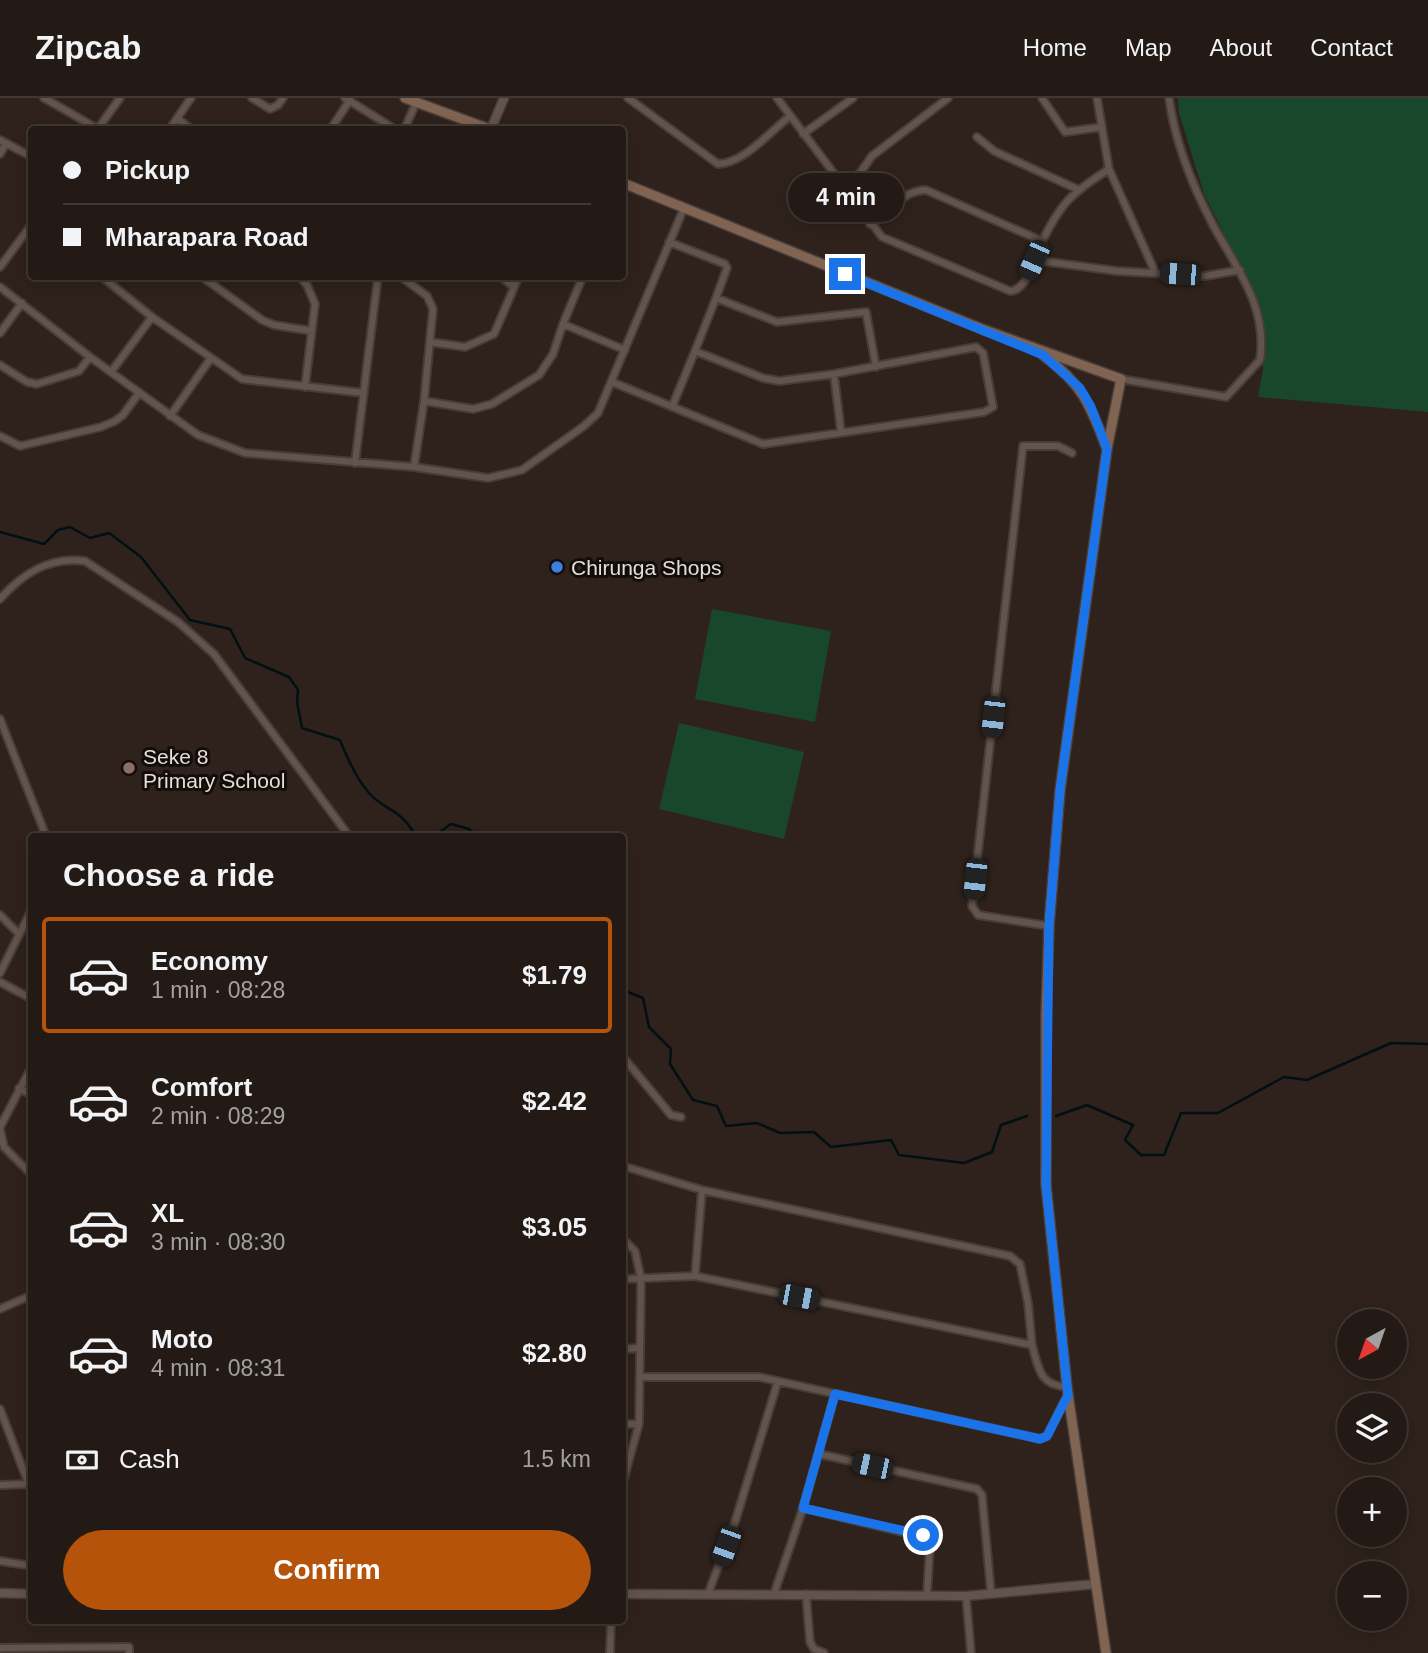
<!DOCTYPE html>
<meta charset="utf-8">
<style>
:root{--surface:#231a15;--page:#2f2722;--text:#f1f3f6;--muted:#a3a1a0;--line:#403834;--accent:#b45309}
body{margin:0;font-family:Helvetica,sans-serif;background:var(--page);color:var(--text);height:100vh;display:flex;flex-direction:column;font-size:26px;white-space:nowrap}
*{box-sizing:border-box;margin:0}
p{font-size:23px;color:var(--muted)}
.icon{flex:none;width:38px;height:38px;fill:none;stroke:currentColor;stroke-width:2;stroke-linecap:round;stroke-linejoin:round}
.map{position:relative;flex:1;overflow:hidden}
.details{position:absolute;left:28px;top:735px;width:598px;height:791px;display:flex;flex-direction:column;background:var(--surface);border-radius:7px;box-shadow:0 4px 18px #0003,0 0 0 2px var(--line)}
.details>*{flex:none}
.banner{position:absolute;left:28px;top:28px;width:598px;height:154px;border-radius:7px;box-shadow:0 4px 18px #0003,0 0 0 2px var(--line);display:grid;align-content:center;height:154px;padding:0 35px;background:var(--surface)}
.needle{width:46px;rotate:220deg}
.fabs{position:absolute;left:1337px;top:1211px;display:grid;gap:14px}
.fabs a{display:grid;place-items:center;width:70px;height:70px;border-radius:50%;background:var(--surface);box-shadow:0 4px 18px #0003,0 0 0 2px var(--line);font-size:35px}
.end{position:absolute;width:32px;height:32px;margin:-16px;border:9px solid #1a73e8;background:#fff;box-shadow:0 0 0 4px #fff}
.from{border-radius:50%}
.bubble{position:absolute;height:49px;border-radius:24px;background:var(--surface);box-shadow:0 4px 18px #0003,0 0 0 2px var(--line);font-size:23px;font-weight:700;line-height:49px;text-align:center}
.car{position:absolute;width:21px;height:42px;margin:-21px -10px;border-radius:9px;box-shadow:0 0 5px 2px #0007;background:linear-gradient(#222 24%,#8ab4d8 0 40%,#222 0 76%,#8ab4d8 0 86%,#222 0)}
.banner b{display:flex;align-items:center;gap:24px;height:66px;font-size:26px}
.banner b+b{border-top:2px solid var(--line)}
.banner i{width:18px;height:18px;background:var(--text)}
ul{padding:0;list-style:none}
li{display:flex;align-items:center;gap:21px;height:116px;margin:0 14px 10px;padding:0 21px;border:4px solid transparent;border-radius:7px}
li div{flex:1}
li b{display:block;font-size:26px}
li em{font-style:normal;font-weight:700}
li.on{border-color:var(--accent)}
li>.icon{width:63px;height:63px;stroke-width:1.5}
h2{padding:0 35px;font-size:32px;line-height:84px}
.pay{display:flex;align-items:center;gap:18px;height:77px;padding:0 35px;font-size:26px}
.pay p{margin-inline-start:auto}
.action{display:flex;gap:14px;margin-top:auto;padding:14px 35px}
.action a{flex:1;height:80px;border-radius:42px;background:var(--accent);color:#fff;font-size:28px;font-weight:700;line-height:80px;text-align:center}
header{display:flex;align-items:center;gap:42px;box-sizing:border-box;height:98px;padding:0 35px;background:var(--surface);border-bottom:2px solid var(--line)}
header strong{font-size:33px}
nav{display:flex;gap:38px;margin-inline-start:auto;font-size:24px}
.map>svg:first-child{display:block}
.green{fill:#18472b}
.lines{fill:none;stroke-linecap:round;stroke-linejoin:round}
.stream{stroke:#011013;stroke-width:2.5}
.minor-casing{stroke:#483d38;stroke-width:10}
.tertiary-casing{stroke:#483d38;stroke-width:11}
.secondary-casing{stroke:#483d38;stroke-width:12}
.minor{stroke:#62544c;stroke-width:6}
.tertiary{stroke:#62544c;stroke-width:8}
.secondary{stroke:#816352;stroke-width:9}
.route{stroke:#1a73e8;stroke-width:9}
.shop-dot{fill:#3f7fe0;stroke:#130d0a;stroke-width:2.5}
.education-dot{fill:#8d6e63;stroke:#130d0a;stroke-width:2.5}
.labels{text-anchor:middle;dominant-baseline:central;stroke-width:6;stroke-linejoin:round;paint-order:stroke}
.poi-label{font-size:21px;fill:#e5ddd8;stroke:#130d0a;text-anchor:start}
</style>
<header>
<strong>Zipcab</strong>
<nav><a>Home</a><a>Map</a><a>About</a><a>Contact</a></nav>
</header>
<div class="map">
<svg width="1428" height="1555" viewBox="0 0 1428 1555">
<rect width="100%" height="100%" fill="#2f221c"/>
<path class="green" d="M1178 0H1428V314L1258 299 1263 271 1258 204 1204 96 1179 15Z
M712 511 831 533 815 624 695 601Z
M679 625 804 654 784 741 659 711Z"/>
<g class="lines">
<path class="stream" d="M0 434 44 446 58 432 70 429 90 440 109 435 141 459 190 522 230 531 245 560 289 579 298 592 297 604 302 630 340 642C347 660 356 680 369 695 385 713 399 710 414 735L434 738 451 726 469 731 477 738
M623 892 643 900 649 929 671 951 670 966 693 1002 717 1008 726 1028 757 1025 780 1035 814 1034 831 1049 891 1042 899 1057 964 1065 992 1054 1001 1027 1027 1018
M1056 1018 1087 1007 1133 1027 1125 1042 1141 1057H1164L1181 1015H1218L1284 979 1307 982 1391 945 1428 946"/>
<g class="minor-casing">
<path id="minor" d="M44 0 98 31
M252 0 270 11 278 7 283 0
M345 0 396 32
M628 0 718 66C744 65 770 34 790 18
M777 0 882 139 1010 193C1027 193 1035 159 1041 146 1060 105 1072 95 1109 71
M1042 0 1065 34 1102 29
M1097 0 1109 71 1155 174
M177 20 192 32
M97 32 120 0
M169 32 191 0
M330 32 350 2
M404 32 416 5
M803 36 853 0
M977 39 994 53 1077 91
M0 42 32 59
M0 56 6 45
M842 88 860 75 872 58 948 0
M870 126C887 113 905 92 926 92L1042 143
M669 144 725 166 727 170 716 200
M1034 162 1117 173 1205 178 1240 172
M0 169 32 126
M101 178 152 219 242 281 364 295
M201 178 262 222 274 227 312 233
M299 178 307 187 315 206 305 289
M400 178 427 198 433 211 424 303
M500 178 514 189
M0 189 90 259 198 337 245 355 414 369 488 380 522 372 584 328 598 315 684 110
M563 226 583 178
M0 235 22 205
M430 244 465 249 494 236 519 178
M695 253 716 200 777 224 866 214 876 269
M0 267 27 284 37 286 79 273 90 259
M111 274 152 219
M834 276 841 334
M1121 281 1226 299 1260 262C1268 209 1237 171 1213 127 1192 87 1175 45 1169 0
M612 284 763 346 984 314 993 309 983 255 976 249 834 276 779 283 763 280 695 253 672 309
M170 318 211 260
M0 338 20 348 101 329 115 323 123 317 139 295
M355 365 378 178
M414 369 424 303 473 311 492 306 539 277 553 256 563 226 625 252
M0 501C23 475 50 458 85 463L178 524 214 556 349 738
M0 621 46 738
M0 817 19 836
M1049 828 978 817 972 808 1023 348H1058L1072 355
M0 875 32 811
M0 884 32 901
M623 959 671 1017 681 1019
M19 990 32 997
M0 1029 32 968
M0 1031 4 1049 32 1077
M623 1068 702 1092 1010 1158 1020 1166 1028 1205 1032 1247
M623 1141 635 1153 641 1181 639 1326 623 1384
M695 1178 702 1092
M623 1181 695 1178 1032 1247C1039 1271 1039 1287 1067 1289
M0 1211 32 1197
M623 1251 639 1250
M640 1279H759L1040 1341 1047 1338 1067 1298
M0 1311 32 1395
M623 1326H639
M819 1356 977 1391 982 1397 991 1495
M0 1387 28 1386
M803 1410 928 1440 930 1445 927 1497
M0 1463 32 1468
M708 1496 735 1424 778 1283
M774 1496 803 1410 835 1296
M806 1496 810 1544 814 1551 824 1555
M966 1498 971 1555
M0 1550 129 1549V1555
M610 1555 611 1522"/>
</g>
<g class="tertiary-casing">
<path id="tertiary" d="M491 31 504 0
M0 1495 32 1496
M623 1496 966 1498 1096 1486"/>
</g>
<g class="secondary-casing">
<path id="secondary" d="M405 0 492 32
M623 85 982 231 1121 281 1107 351 1060 693 1049 828 1046 916V1087L1067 1289 1106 1555
M1044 258C1082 285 1091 309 1107 351"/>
</g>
<use href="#minor" class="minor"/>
<use href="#tertiary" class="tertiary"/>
<use href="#secondary" class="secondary"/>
</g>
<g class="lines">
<path class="route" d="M845 176 1043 257 1080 290 1091 309 1107 351 1060 692 1049 828 1046 1087 1068 1297 1047 1338 1040 1341 835 1296 803 1410 923 1437"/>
</g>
<circle class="shop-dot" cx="557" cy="469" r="7"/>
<circle class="education-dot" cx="129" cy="670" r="7"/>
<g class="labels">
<g class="poi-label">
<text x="571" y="469">Chirunga Shops</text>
<text x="143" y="658">Seke 8<tspan x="143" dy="24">Primary School</tspan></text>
</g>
</g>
</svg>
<div class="fabs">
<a><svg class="needle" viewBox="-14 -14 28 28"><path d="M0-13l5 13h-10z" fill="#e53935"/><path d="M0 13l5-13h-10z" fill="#a3a1a0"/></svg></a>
<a><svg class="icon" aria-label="layers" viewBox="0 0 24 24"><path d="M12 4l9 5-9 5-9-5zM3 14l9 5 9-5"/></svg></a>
<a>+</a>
<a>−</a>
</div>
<i class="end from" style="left:923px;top:1437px"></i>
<i class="end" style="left:845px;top:176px"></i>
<div class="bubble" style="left:788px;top:75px;width:116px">4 min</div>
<i class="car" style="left:1034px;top:162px;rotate:204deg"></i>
<i class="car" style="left:1180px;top:176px;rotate:274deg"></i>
<i class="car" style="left:993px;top:619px;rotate:186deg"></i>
<i class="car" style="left:975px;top:781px;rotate:186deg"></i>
<i class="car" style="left:799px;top:1199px;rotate:101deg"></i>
<i class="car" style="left:872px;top:1368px;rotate:282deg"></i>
<i class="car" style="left:726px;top:1448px;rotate:200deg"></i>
<div class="banner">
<b><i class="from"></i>Pickup</b>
<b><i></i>Mharapara Road</b>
</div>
<section class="details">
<h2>Choose a ride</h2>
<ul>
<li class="on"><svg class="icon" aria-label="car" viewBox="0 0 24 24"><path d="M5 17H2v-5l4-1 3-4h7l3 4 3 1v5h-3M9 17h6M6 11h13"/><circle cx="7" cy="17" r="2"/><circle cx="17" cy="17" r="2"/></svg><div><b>Economy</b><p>1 min · 08:28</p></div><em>$1.79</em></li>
<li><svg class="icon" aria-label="car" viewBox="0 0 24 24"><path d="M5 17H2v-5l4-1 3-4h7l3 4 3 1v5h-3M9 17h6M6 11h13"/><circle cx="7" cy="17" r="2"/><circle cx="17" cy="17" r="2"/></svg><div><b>Comfort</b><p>2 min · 08:29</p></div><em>$2.42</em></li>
<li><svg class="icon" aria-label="car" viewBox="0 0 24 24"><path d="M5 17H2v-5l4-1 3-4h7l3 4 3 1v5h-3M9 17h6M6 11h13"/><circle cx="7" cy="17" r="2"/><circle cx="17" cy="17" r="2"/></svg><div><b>XL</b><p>3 min · 08:30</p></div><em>$3.05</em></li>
<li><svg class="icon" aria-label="car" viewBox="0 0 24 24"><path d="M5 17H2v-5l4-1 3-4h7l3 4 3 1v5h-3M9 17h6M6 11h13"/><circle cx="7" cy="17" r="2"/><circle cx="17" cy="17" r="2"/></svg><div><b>Moto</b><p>4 min · 08:31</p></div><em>$2.80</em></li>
</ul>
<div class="pay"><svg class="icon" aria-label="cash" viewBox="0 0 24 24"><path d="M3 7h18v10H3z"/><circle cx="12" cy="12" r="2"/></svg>Cash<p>1.5 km</p></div>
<div class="action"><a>Confirm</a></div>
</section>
</div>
